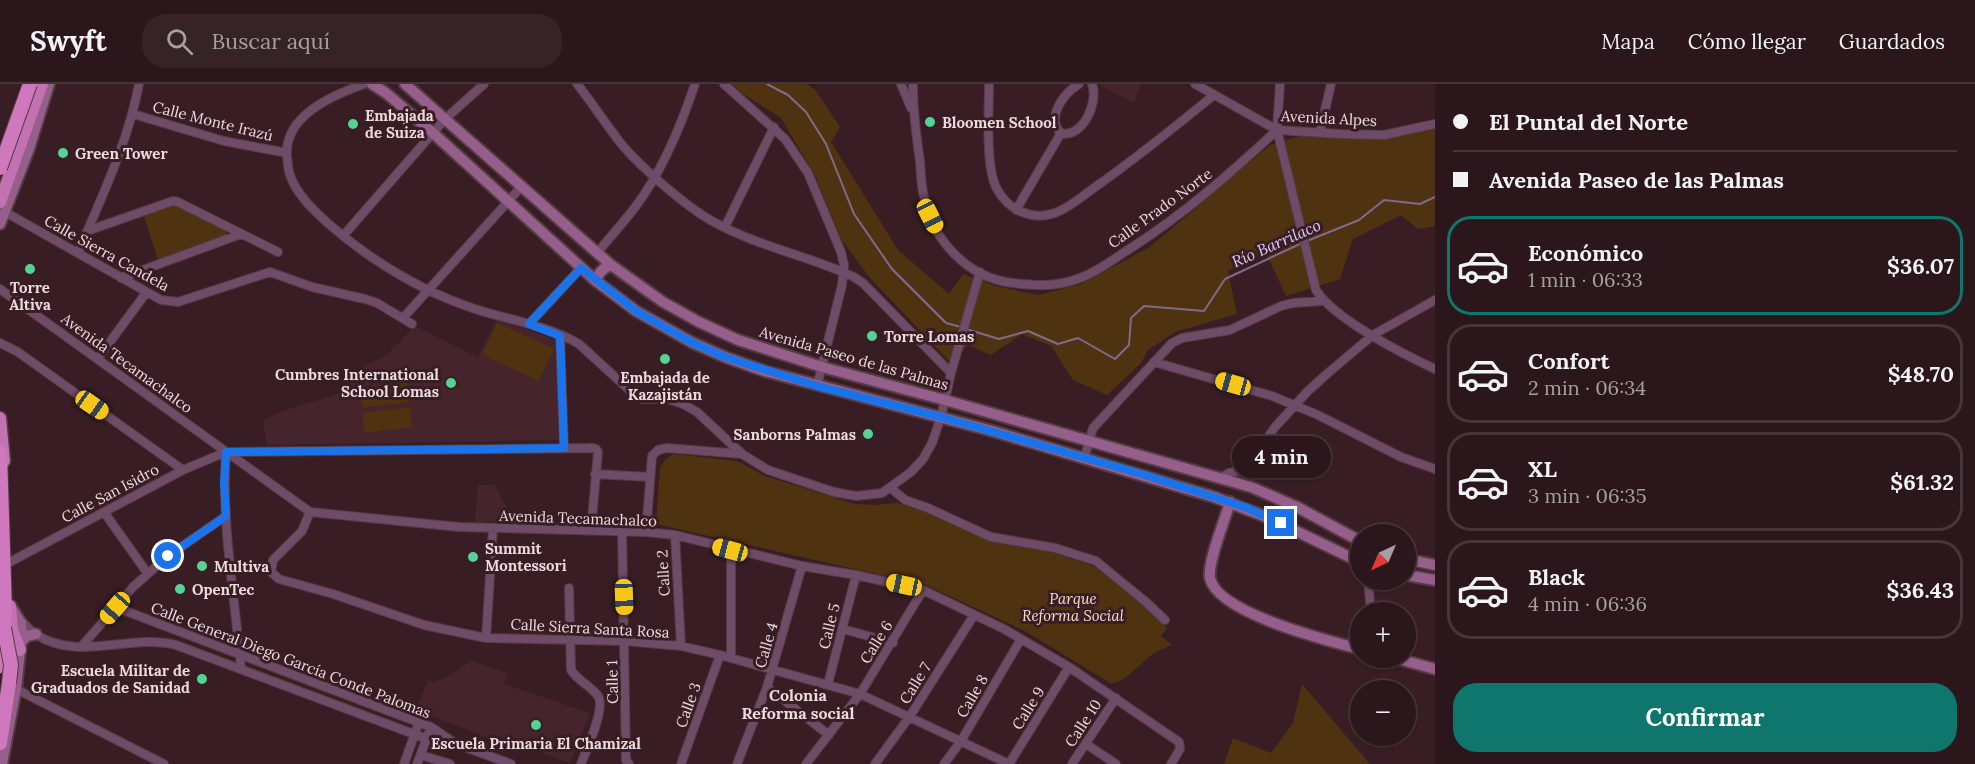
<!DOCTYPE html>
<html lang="es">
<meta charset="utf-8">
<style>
:root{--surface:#2a161b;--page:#362328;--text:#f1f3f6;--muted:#a59fa3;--line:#46353a;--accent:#0f766e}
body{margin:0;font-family:Lora,serif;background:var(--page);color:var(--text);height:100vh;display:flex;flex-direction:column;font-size:22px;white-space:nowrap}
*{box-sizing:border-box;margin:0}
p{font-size:20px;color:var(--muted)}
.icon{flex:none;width:33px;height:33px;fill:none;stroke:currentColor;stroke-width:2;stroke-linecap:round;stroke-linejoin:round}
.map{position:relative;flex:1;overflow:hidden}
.panel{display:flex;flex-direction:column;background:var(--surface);width:540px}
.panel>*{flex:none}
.top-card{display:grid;align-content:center;height:132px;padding:0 18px;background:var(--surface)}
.needle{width:39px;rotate:224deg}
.fabs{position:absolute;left:1350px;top:440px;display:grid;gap:12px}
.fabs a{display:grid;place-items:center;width:66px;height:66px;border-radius:50%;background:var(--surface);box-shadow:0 2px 4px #0004,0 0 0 2px var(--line);font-size:30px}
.end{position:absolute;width:27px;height:27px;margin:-14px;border:8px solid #1a73e8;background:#fff;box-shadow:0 0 0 3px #fff}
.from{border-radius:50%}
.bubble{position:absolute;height:42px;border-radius:21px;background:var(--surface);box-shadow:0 2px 4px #0004,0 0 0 2px var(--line);font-size:20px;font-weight:800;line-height:42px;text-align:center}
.car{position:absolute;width:18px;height:36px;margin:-18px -9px;border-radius:8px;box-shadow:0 0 4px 2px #0007;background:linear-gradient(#f5c518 24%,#345 0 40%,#f5c518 0 76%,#345 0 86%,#f5c518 0)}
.top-card b{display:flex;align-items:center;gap:21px;height:57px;font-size:22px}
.top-card b+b{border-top:2px solid var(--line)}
.top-card i{width:15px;height:15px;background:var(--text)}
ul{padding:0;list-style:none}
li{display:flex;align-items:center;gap:18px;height:99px;margin:0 12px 9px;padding:0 6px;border:3px solid var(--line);border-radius:24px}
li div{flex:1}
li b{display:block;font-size:22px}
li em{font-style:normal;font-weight:800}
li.on{border-color:var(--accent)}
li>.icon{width:54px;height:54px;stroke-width:1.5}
.button{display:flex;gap:12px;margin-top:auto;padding:12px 18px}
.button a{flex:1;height:69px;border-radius:24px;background:var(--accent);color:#fff;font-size:24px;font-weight:800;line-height:69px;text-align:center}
header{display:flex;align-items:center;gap:36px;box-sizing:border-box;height:84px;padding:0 30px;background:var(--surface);border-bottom:2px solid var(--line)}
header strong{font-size:28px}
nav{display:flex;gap:33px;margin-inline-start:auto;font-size:21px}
.search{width:420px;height:54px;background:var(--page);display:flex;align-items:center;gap:15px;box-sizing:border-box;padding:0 21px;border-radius:24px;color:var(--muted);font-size:22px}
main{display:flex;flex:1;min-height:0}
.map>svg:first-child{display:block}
.built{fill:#45242c}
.green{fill:#4f3311}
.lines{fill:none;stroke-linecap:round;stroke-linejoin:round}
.stream{stroke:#806b8c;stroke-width:2}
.minor-casing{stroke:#553c42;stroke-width:10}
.secondary-casing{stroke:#553c42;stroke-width:14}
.trunk-casing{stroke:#553c42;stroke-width:15}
.motorway-casing{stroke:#553c42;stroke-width:16}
.minor{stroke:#6e4b66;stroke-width:8}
.secondary{stroke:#965e8a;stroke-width:10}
.trunk{stroke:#c272b1;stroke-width:12}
.motorway{stroke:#cf78bd;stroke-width:14}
.motorway-bridge-casing{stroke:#553c42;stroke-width:16;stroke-linecap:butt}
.motorway-bridge{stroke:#cf78bd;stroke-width:14}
.route{stroke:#1a73e8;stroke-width:8}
.poi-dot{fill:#54d395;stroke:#381e24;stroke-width:2}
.labels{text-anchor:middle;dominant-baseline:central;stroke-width:6;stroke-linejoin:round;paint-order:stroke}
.poi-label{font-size:15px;font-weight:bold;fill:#ecdadd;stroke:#381e24;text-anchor:start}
.street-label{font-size:15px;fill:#ecdadd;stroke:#381e24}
.park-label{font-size:15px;font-style:italic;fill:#f6ddc4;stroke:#381e24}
.water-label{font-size:16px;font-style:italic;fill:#dfccf9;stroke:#381e24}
.neighbourhood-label{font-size:16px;font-weight:bold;fill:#ecdadd;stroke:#381e24}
</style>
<header>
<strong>Swyft</strong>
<div class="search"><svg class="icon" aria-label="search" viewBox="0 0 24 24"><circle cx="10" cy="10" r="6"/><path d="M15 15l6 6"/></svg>Buscar aquí</div>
<nav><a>Mapa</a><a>Cómo llegar</a><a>Guardados</a></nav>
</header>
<main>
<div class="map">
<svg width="1435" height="680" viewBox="0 0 1435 680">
<rect width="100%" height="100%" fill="#381e24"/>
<path class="built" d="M1098 0H1141L1134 19Z
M496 236 555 255 559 356 267 361 263 337 279 328 347 307 345 293 388 270 415 242 478 273Z
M478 401H495L514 437 475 438Z
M472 576 508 590 504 600 590 629 570 679 500 653 497 657 493 656 416 626 428 597 434 598 449 592Z"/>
<path class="green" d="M732 0H807L816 7 840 43 831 58 898 166 949 210 963 190 995 202 1038 211 1079 201 1150 163 1270 61 1301 52 1385 53 1435 44V142L1418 145 1401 131 1353 155 1340 195 1286 212 1266 169 1228 187 1237 230 1175 248 1148 266 1141 279 1107 311 1073 296 1051 262 1022 250 991 271 968 261 951 279 870 194 841 155 815 91 781 34 742 9Z
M175 121 225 146 228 151 158 176 144 132Z
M497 239 554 265 539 297 482 271Z
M407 298 409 318 362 324 360 304Z
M410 323 412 343 365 349 362 329Z
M674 370 737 377 765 392 855 420 874 421 897 419 927 428 991 458 1054 469 1094 482 1144 521 1167 544 1161 552 1172 561 1154 569 1125 594 1112 600 1025 547 926 501 656 440 660 383 665 376Z
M1302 600 1370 680H1224L1233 654 1271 669 1293 639Z"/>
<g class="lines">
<path class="stream" d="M767 0 788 11 806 28 826 60 854 130 892 185 946 239 961 243
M1307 157 1359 136 1384 116 1420 120 1435 113
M966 245 999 255 1028 247 1058 260 1078 254 1115 275 1129 261 1131 234 1144 222 1204 227 1225 195 1302 159"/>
<g class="minor-casing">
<path id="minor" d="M364 0C333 11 283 32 287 73 288 79 288 86 290 91 297 111 314 127 330 141 373 178 421 207 475 225 509 236 547 241 579 260L637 313 643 315H668L683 320 697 328 742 370 768 386 834 408 856 412 882 409 911 388 923 375 932 359 941 333 951 289 980 188
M577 0C593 20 607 42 623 62 643 85 677 114 702 131 749 161 805 170 854 193L863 199 951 289
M724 0 785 55 808 89 841 168 844 181 842 201 817 302
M901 0 911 24
M913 0C913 26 916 51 920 77 921 89 921 102 924 113 933 157 968 194 1013 199 1037 202 1057 203 1080 194 1099 187 1115 174 1131 164 1184 130 1231 89 1277 46
M989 0C989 26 985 84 997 105 1008 126 1032 137 1055 129 1071 123 1085 110 1098 101 1138 73 1176 42 1214 11
M1079 0C1064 9 1045 34 1061 49 1083 55 1099 17 1092 0
M1195 0 1277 46 1341 50 1384 51 1435 40
M1280 0 1277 46 1316 206C1334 235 1403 270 1435 285
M133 30 224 57 287 69
M1320 48 1331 0
M1016 126 1061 49
M5 128 161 216 178 218 270 188 312 203 365 215 377 219 412 240
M725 143 774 43
M87 147 173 117 178 118 278 168
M343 152 445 35 484 0
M78 169C101 114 128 59 139 0
M597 169C610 153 624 138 636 122 663 86 681 42 695 0
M121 194 241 150
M0 205 310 428 459 443 646 448 675 451 802 482 856 491 923 506 1004 545 1069 583 1179 658 1180 665 1171 680
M403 234 522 102
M529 240 581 184
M560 252 564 364
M0 259 18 268 183 386
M98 274 146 209
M1154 278 1272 312 1318 331 1401 373 1435 385
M226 368C221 440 235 513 241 585
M1084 375 1093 344 1172 259 1182 254 1230 246 1281 222 1293 219 1322 217
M595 390 650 393
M1220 394 1229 389 1246 385 1275 343 1308 307 1328 289 1373 251 1435 216
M891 404 905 416 928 424 991 453 1055 464 1096 477 1146 518 1165 536
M104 428 148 490
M310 428 302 447 273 476 271 488 279 495 333 510 424 541 486 554 625 557 681 562 720 571 860 610 1009 680
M622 447 626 676 629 680
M646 448 652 372 658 366 667 364 742 370
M675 451 681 562
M731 466V574
M8 479 183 386 226 368 593 364 596 365 598 368 591 446
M1368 495 1371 528
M569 504 571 586C578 597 591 602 598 612 606 624 586 667 581 680
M115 523 431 643 453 658
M20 535C25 541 31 547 37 551 79 578 131 549 176 561L427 655 454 659 511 680
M843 545 893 559
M486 554 493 444
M81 563 133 503 168 472 226 432
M828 600 856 491
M767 603 829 651
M16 605 164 680
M1086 660 1116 680
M421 671 450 680
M404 680 419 638
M417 680 431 643
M681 680 720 571
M737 680 767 603 802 482
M806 680 860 610 923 506
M875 680 910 632 974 531
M944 680 961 657 1021 555
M1009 680 1069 583
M1072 680 1116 614"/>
</g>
<g class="secondary-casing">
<path id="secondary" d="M372 0 386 9 433 49 596 197 636 227 691 258 725 273 764 287 989 346 1214 413 1269 434 1360 478
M405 0 611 181 663 218 699 238 738 256 822 283 945 316 1251 403 1297 423 1360 457
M0 140 29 65 49 0
M596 197C598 189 603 184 611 181
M1230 418C1225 436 1207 479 1210 494 1217 529 1329 557 1360 565
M1406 475 1435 481
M1406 491 1435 496
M21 558 27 552 36 550
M1391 573 1435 585
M2 680 16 605 22 549 21 539 10 521"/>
</g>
<g class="trunk-casing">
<path id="trunk" d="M0 118 42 0
M0 334 4 377
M10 522 12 546 20 566"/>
</g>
<g class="motorway-casing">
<path id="motorway" d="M0 369 5 528 0 582
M0 659 9 599"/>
</g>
<use href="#minor" class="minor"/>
<use href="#secondary" class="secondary"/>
<use href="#trunk" class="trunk"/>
<use href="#motorway" class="motorway"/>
<g class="motorway-bridge-casing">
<path id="motorway-bridge" d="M0 84 30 0
M4 544 11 581 9 599"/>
</g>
<use href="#motorway-bridge" class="motorway-bridge"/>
</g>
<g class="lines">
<path class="route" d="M168 472 226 432 224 399 226 368 564 364 560 252 529 240 581 184 636 227 691 258 725 273 817 302 941 333 1142 390 1245 423 1281 439"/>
</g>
<g class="poi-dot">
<circle cx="930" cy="38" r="6"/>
<circle cx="353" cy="40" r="6"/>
<circle cx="63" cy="69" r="6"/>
<circle cx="30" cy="185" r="6"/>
<circle cx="872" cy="252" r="6"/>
<circle cx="665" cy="275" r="6"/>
<circle cx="451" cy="299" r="6"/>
<circle cx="868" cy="350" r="6"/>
<circle cx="473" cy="473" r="6"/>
<circle cx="202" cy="482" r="6"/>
<circle cx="180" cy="505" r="6"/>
<circle cx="202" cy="595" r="6"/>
<circle cx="536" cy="641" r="6"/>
</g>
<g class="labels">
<g class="poi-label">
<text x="365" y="31">Embajada<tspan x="365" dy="17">de Suiza</tspan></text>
<text x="942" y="38">Bloomen School</text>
<text x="75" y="69">Green Tower</text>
<text x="30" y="203" text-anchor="middle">Torre<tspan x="30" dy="17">Altiva</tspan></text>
<text x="884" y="252">Torre Lomas</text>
<text x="439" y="290" text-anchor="end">Cumbres International<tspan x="439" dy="17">School Lomas</tspan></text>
<text x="665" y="293" text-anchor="middle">Embajada de<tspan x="665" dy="17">Kazajistán</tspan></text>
<text x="856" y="350" text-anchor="end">Sanborns Palmas</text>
<text x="485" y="464">Summit<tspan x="485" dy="17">Montessori</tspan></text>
<text x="214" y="482">Multiva</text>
<text x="192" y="505">OpenTec</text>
<text x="190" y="586" text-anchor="end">Escuela Militar de<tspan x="190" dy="17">Graduados de Sanidad</tspan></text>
<text x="536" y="659" text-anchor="middle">Escuela Primaria El Chamizal</text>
</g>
<g class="street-label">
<text transform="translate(1329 34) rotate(3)">Avenida Alpes</text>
<text transform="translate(213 37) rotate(14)">Calle Monte Irazú</text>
<text transform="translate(1160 124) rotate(-36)">Calle Prado Norte</text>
<text transform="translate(107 169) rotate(29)">Calle Sierra Candela</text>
<text transform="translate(854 274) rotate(16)">Avenida Paseo de las Palmas</text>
<text transform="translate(127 279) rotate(36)">Avenida Tecamachalco</text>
<text transform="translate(110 409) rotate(-28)">Calle San Isidro</text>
<text transform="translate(578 434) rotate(2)">Avenida Tecamachalco</text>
<text transform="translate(663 489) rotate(-93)">Calle 2</text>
<text transform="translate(829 542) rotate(-76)">Calle 5</text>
<text transform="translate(590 544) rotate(3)">Calle Sierra Santa Rosa</text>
<text transform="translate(876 558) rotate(-58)">Calle 6</text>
<text transform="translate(766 561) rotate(-74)">Calle 4</text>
<text transform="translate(291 576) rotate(21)">Calle General Diego García Conde Palomas</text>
<text transform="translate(612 598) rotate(-91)">Calle 1</text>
<text transform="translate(915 599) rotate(-58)">Calle 7</text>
<text transform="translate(972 612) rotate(-60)">Calle 8</text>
<text transform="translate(688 621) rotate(-70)">Calle 3</text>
<text transform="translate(1028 624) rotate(-58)">Calle 9</text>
<text transform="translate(1083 639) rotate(-57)">Calle 10</text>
</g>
<g class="park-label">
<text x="1073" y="514">Parque<tspan x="1073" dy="17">Reforma Social</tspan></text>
</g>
<g class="water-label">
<text transform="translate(1276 159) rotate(-24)">Río Barrilaco</text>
</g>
<g class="neighbourhood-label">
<text x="798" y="611">Colonia<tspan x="798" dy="18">Reforma social</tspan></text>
</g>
</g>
</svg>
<div class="fabs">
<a><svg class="needle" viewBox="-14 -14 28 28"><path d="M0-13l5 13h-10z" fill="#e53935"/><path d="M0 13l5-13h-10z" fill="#a59fa3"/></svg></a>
<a>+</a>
<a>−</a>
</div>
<i class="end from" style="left:168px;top:472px"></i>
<i class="end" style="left:1281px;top:439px"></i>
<div class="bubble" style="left:1232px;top:352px;width:99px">4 min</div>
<i class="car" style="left:930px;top:132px;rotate:153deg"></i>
<i class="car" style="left:1233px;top:300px;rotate:286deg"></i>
<i class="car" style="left:92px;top:321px;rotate:125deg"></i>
<i class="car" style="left:730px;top:466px;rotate:285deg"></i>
<i class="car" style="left:904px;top:501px;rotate:282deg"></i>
<i class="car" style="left:624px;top:513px;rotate:178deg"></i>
<i class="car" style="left:115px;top:524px;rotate:221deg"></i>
</div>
<section class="panel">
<div class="top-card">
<b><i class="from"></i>El Puntal del Norte</b>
<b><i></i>Avenida Paseo de las Palmas</b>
</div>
<ul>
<li class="on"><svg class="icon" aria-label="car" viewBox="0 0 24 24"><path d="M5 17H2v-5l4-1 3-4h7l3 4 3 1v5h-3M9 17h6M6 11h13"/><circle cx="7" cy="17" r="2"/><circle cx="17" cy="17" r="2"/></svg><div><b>Económico</b><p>1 min · 06:33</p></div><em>$36.07</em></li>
<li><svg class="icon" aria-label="car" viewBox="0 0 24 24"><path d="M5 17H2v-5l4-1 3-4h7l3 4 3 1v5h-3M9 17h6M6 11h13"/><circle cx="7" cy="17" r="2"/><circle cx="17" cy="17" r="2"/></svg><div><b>Confort</b><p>2 min · 06:34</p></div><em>$48.70</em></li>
<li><svg class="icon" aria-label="car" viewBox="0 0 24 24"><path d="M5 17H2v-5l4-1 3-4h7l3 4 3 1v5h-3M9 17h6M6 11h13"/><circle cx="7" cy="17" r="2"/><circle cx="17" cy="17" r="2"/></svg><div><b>XL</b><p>3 min · 06:35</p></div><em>$61.32</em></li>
<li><svg class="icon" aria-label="car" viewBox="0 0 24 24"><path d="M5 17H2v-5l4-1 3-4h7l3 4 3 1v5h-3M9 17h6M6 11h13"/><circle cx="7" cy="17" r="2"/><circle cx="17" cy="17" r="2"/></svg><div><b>Black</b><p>4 min · 06:36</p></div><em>$36.43</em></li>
</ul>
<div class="button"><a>Confirmar</a></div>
</section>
</main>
